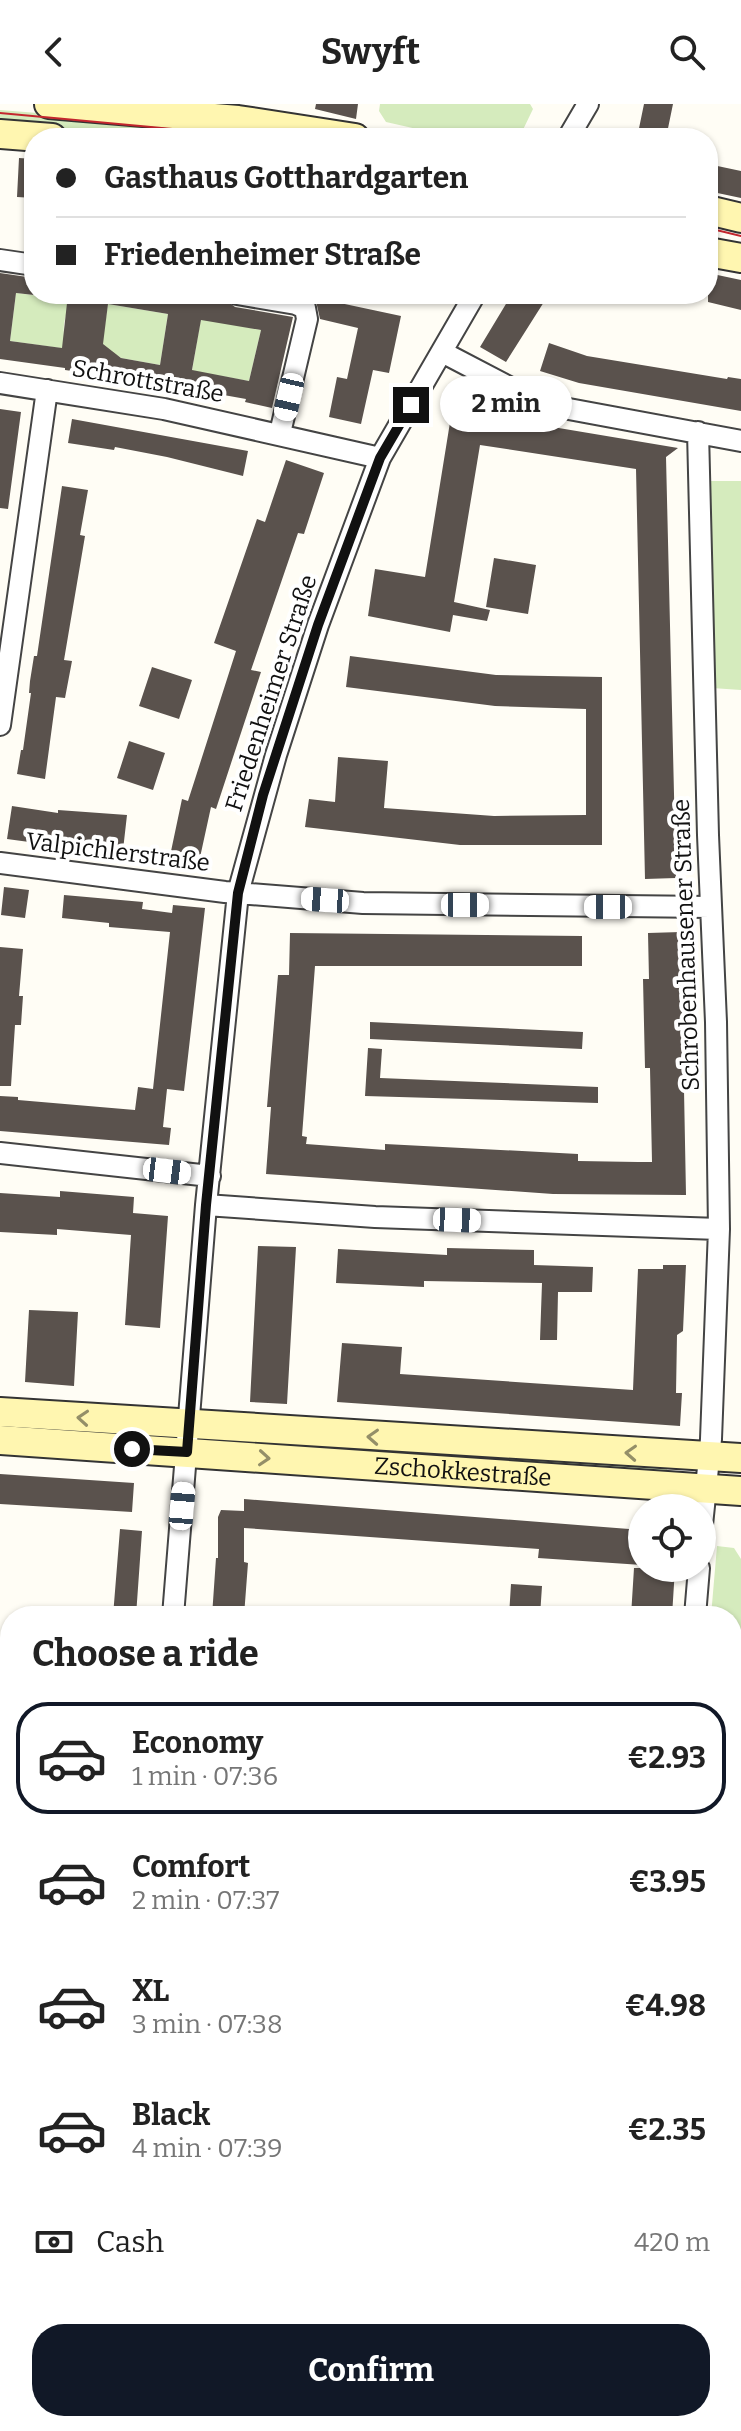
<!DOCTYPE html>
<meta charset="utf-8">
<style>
:root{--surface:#fff;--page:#f2f2f2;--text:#222;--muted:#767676;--line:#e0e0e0;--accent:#111827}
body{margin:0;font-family:Bitter,serif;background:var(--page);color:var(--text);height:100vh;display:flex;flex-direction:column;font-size:30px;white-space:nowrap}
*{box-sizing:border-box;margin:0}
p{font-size:26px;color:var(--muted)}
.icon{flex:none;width:44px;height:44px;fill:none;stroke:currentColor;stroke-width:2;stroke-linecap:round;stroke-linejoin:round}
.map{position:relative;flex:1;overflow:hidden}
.side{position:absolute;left:0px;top:1502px;width:742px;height:826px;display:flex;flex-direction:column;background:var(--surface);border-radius:32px 32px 0 0;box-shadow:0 2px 6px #0004}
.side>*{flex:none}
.top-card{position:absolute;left:24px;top:24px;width:694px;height:176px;border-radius:32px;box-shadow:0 2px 6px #0004;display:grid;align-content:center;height:176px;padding:0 32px;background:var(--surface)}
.controls{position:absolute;left:628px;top:1390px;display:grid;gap:16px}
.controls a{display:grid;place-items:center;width:88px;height:88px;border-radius:50%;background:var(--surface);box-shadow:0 2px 6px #0004;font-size:40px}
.end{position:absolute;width:36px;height:36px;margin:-18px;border:10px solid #111;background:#fff;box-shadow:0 0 0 4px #fff}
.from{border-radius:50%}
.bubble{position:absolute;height:56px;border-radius:28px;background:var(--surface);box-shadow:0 2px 6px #0004;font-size:26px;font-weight:700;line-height:56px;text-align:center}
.car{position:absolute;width:24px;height:48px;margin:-24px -12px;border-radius:10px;box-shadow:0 0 6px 2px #0007;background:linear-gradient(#fff 24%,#345 0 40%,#fff 0 76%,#345 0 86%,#fff 0)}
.top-card b{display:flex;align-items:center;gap:28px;height:76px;font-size:30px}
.top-card b+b{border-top:2px solid var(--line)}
.top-card i{width:20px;height:20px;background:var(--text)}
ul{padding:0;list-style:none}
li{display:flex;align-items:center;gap:24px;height:112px;margin:0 16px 12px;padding:0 16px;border:4px solid transparent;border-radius:32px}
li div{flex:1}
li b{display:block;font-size:30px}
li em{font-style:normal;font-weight:700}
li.current{border-color:var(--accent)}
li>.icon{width:72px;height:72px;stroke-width:1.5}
h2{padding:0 32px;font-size:36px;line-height:96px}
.pay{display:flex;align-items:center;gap:20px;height:88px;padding:0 32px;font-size:30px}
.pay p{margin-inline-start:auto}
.action{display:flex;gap:16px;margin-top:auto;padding:16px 32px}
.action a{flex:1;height:92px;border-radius:32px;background:var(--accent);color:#fff;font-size:32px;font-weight:700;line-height:92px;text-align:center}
header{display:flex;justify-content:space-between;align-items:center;height:104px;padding:0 32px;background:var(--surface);font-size:36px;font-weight:700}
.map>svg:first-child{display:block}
.green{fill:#d5ebbd}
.building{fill:#5a524d;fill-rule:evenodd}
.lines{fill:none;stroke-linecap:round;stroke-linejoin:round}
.minor-casing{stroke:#444;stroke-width:24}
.secondary-casing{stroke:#333;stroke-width:32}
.minor{stroke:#fff;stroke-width:20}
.secondary{stroke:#fff6b0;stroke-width:28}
.tram{stroke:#c4262e;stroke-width:2}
.oneway{stroke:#948f68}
.route{stroke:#111;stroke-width:10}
.labels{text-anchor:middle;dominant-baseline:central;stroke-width:8;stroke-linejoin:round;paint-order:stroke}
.street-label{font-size:24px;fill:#111;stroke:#fff}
</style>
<header><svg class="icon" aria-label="back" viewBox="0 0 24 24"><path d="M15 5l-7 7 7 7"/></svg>Swyft<svg class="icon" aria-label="search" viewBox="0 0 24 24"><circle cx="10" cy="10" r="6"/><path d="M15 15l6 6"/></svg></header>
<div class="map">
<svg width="741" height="2327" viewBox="0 0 741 2327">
<rect width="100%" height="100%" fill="#fffdf5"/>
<path class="green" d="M380 0H530L533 5 519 34H457L386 18 379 7Z
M0 6 188 21 297 34H155L0 21Z
M16 189 74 196C63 210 61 229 67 245L10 237Z
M108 200 168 210 160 261 121 254 117 251 112 253 102 240Z
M201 214 261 226 249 277 192 267Z
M710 377H741V586L712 584Z
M457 1349 667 1364V1369L434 1355Z
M717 1442 734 1444 741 1455V1778H732V1512H711Z"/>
<path class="building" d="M316 0H358L356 15 315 5Z
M644 0H673L666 34H637Z
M19 54 34 55V94L17 93Z
M708 60 741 67V94L708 87Z
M0 169 34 174V191L16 189 10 237 62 244 68 190H173L227 197 235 203 293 213 272 304 245 298 246 295 218 290 188 285V287L93 268V270L65 266V264L0 255ZM108 200 168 210 160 261 121 254 103 240ZM201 216 261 226 249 277 192 266Z
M708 169 741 176V206L708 198Z
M306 190H342L340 199 401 212 389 269 373 266 361 320 329 313 337 273 347 275 358 224 320 215 316 197Z
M512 190H549L506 258 480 243Z
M549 239 587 252 727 275 728 273 741 275V307L579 279 540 267Z
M0 305 21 308 8 405 0 404Z
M452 306 678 344 666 353 676 774 645 775 636 365 480 341 454 498 490 506 487 517 453 511 450 528 368 512 375 465 425 473Z
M72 315 248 347 243 372 167 353 115 343 114 346 68 339Z
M286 356 324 369 304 430 298 429 251 566 261 568 216 705 211 703 199 758 170 752 182 695 188 697 236 547 214 539 257 415 265 418Z
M62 382 88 386 80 431 85 432 64 556 72 557 65 594 56 593 45 675 17 670 21 646H23L31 589H29L30 577 34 552H37Z
M494 454 536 461 528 510 486 503Z
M350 552 496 571 602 573V741H460L305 723 309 695 335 698 338 653 388 657 384 704 494 712 586 711V605L495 602 346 583Z
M152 563 192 576 179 615 139 602Z
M129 637 165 649 153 686 117 674Z
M12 702 58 709V706L127 711 123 746 82 741 81 745 7 735Z
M4 783 29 786 25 814 1 811Z
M64 791 143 798 142 805 172 809 173 801 205 804 184 987 167 985 163 1023 171 1024 169 1041 0 1027V992L18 993V996L135 1006 138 983 153 985 170 828 109 823V819L62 814Z
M681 828 686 1091 553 1090 266 1070 271 1003H267L278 871H289L290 829 582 832V862H315L302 1032 307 1033 306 1040 385 1046V1040L578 1050V1057L638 1058H652L650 964H645L643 875H649L648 829Z
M0 843 23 845 19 892H23L21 921H15L11 982H0Z
M370 918 583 928 582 945 370 935Z
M368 944 382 945 380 974 598 983V999L365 992Z
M60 1087 134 1093 133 1109 168 1112 160 1224 125 1221 131 1131 57 1125V1131L0 1128V1089L60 1093Z
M258 1142 296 1143 287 1300 250 1298Z
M447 1144 534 1146V1161L593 1163 592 1188H558L557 1236H540L542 1179 424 1177V1183L336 1179 338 1145 447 1151Z
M663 1161H686L683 1227 677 1231 676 1289H682L680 1322 337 1298 342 1239 402 1243 400 1270 633 1286 638 1165H663Z
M29 1206 78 1208 74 1282 25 1278Z
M0 1370 134 1379 132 1408 0 1400Z
M244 1395 642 1426V1461L538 1454 539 1445 244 1424V1458L248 1459 244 1512H212L216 1454H218V1413L221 1406 244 1407Z
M120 1425 142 1427 136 1512H113Z
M634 1464H675L672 1512H631Z
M511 1480 542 1482 540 1512H509Z"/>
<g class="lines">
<g class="minor-casing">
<path id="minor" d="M568 34 588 0
M0 156 34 161
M237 190 296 200 305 204 307 215 280 329
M442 248 532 295 558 303 741 337
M0 279 164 305 380 354
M698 328 708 731 716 918 719 1125 711 1335 702 1421
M0 621 47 286
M0 759 225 788 363 799 710 803
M0 1049 210 1072
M206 1101 375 1113 719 1125
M173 1512 206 1101 238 789 276 651 318 521 380 354 475 190
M695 1512 699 1464
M0 2001 10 2002
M52 2327 54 2318
M358 2327 360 2318
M609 2327 610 2318"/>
</g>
<g class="secondary-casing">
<g id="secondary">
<path d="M49 0 238 16 355 34"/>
<path d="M0 30 52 34"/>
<path d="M708 106 741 114"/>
<path d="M708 148 741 154"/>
<path d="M0 1308 741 1354"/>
<path id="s1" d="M0 1336 741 1387"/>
</g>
</g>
<use href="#minor" class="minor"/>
<use href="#secondary" class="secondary"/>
<path class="tram" d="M0 9 270 34
M708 124 741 132"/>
</g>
<defs><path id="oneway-chevron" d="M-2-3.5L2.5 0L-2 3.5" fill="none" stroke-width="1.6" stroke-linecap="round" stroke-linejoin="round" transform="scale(2)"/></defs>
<g class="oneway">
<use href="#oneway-chevron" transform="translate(83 1314) rotate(-176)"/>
<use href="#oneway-chevron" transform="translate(373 1333) rotate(-177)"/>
<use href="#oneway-chevron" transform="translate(631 1349) rotate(-177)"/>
<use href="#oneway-chevron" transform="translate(264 1354) rotate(4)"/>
</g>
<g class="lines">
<path class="route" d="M132 1345 187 1348 206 1101 238 789 263 691 318 521 380 354 411 301"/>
</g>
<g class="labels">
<g class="street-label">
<text transform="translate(148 277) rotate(10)">Schrottstraße</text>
<text transform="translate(271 589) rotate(-72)">Friedenheimer Straße</text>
<text transform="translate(118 748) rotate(7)">Valpichlerstraße</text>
<text transform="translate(686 841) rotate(-92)">Schrobenhausener Straße</text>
<text stroke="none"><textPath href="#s1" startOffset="464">Zschokkestraße</textPath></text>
</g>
</g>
</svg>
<div class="controls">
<a><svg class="icon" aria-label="locate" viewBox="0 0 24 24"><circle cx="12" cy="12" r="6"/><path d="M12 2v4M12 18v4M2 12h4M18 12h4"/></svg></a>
</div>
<i class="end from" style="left:132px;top:1345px"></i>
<i class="end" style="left:411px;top:301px"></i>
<div class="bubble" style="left:440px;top:272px;width:132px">2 min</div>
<i class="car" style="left:289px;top:293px;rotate:193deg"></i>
<i class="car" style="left:325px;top:796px;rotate:274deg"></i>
<i class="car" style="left:465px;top:801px;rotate:90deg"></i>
<i class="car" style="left:608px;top:803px;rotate:270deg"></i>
<i class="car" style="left:167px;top:1067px;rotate:97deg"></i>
<i class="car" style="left:457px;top:1116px;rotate:92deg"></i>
<i class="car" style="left:182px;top:1402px;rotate:5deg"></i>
<div class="top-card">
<b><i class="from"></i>Gasthaus Gotthardgarten</b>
<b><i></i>Friedenheimer Straße</b>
</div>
<section class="side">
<h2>Choose a ride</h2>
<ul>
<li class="current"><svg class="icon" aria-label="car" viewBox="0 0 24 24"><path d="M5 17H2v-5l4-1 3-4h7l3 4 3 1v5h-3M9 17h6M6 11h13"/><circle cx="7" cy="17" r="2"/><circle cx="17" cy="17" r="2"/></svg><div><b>Economy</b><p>1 min · 07:36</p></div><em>€2.93</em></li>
<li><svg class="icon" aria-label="car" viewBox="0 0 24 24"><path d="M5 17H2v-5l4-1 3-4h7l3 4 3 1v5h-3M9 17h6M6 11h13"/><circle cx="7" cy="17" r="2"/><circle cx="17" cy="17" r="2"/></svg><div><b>Comfort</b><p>2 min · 07:37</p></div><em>€3.95</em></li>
<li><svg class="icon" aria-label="car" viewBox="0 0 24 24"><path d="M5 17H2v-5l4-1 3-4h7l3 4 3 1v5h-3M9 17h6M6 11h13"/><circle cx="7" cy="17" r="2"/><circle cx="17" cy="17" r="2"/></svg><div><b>XL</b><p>3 min · 07:38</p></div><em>€4.98</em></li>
<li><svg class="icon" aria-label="car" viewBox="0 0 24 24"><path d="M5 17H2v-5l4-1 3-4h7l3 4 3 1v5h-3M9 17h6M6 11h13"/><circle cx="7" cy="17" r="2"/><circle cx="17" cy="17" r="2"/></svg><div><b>Black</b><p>4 min · 07:39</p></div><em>€2.35</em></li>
</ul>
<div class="pay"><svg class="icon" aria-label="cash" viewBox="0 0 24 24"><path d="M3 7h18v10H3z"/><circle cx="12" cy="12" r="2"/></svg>Cash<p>420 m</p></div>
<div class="action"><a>Confirm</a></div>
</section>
</div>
